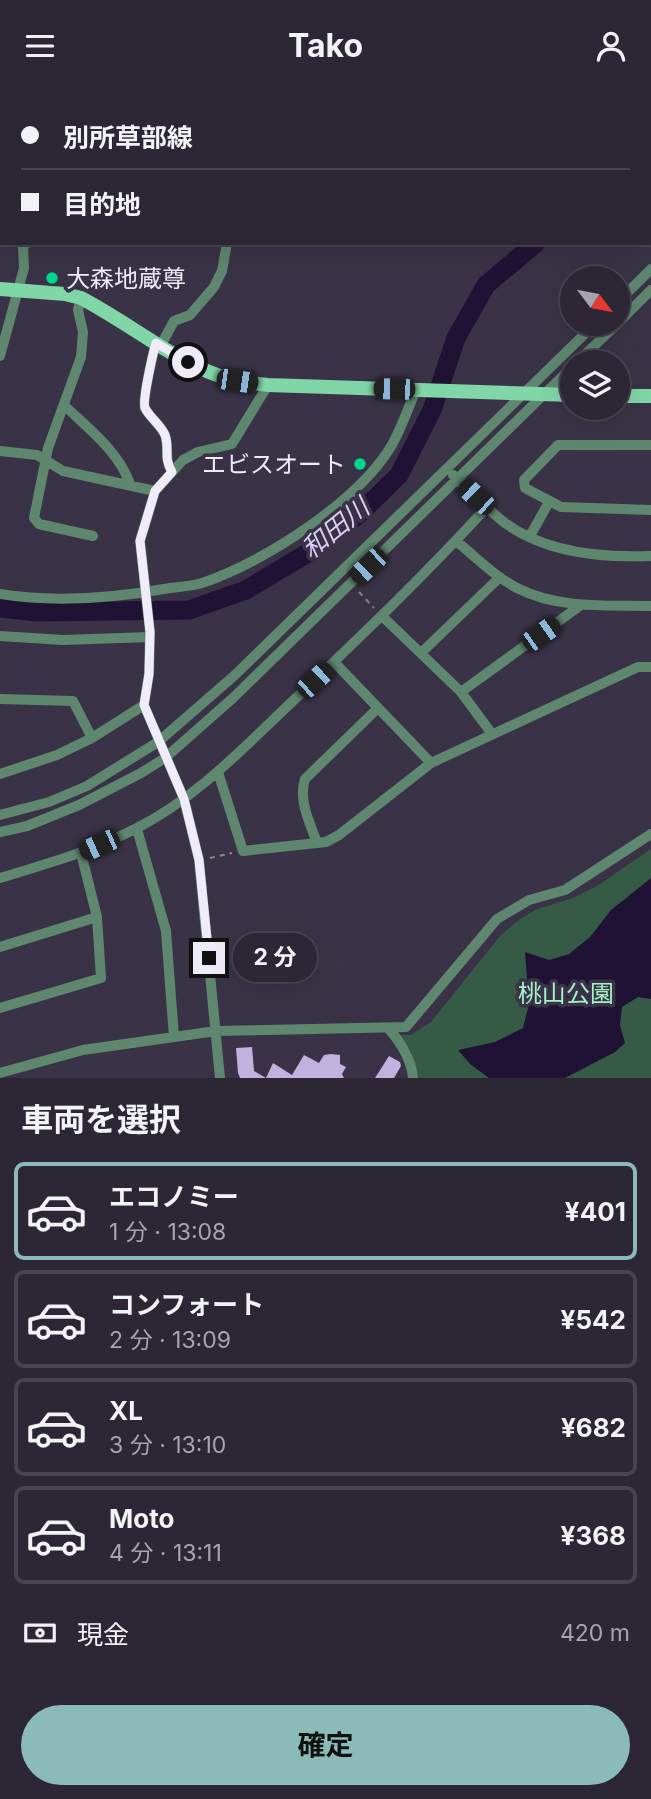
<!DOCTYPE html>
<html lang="ja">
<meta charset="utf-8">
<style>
:root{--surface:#2c2635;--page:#342e3d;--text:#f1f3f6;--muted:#a6a5ad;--line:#484350;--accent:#8bbbb9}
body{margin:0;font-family:Inter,"Noto Sans JP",sans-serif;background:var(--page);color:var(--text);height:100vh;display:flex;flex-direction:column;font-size:26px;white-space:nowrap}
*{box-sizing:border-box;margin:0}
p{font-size:23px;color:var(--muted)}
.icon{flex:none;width:38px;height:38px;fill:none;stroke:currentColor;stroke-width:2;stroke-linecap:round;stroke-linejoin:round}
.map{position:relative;height:987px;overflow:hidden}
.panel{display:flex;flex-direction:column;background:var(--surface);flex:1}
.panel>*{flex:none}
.top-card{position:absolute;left:0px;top:0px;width:651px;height:154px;box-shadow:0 7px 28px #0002,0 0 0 2px var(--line);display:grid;align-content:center;height:154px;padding:0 21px;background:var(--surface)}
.needle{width:46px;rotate:122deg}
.controls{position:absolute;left:560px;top:175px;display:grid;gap:14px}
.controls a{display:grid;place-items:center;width:70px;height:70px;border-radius:50%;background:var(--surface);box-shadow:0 7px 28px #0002,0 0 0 2px var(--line);font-size:35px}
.end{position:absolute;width:32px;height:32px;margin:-16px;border:9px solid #efebf8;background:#111;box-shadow:0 0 0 4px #111}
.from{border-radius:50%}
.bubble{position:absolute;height:49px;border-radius:24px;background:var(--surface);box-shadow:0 7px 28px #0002,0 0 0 2px var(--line);font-size:23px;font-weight:700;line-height:49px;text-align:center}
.car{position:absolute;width:21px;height:42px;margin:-21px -10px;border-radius:9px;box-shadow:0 0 5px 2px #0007;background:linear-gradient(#222 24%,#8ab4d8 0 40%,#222 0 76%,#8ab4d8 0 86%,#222 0)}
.top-card b{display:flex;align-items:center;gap:24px;height:66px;font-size:26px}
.top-card b+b{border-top:2px solid var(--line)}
.top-card i{width:18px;height:18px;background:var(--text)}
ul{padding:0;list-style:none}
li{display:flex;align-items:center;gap:21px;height:98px;margin:0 14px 10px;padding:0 7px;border:4px solid var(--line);border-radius:10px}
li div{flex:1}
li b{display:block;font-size:26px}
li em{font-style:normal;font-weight:700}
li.current{border-color:var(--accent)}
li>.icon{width:63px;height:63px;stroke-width:1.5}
h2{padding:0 21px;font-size:32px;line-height:84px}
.pay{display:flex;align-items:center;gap:18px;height:77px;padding:0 21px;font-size:26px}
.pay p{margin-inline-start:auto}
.button{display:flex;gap:14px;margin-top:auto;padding:14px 21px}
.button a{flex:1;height:80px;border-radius:42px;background:var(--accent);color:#111;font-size:28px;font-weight:700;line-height:80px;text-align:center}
header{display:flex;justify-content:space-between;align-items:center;height:91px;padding:0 21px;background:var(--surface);font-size:32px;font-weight:700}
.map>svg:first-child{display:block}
.green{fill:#355b46}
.water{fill:#201235}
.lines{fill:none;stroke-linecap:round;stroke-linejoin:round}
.stream{stroke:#201235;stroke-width:3.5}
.river{stroke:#201235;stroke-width:19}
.building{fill:#c0b1df}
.path{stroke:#8a8495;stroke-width:2;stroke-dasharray:5 5;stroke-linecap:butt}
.minor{stroke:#5f8770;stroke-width:10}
.major{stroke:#80d6a7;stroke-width:14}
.route{stroke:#efebf8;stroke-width:9}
.poi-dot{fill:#00d98c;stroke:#3a3347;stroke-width:2.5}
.labels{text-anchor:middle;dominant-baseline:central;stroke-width:7;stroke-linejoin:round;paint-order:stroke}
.poi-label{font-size:24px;fill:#efebf8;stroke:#3a3347;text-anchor:start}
.park-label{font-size:24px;fill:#a6f2c7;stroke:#3a3347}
.water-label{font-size:26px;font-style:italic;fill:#dccef8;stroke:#3a3347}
</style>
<header><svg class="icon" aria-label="menu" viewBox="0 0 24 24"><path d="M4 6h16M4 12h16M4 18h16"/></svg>Tako<svg class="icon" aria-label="person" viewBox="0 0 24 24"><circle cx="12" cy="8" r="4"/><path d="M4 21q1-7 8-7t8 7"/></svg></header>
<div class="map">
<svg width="651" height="987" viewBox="0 0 651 987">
<rect width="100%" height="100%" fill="#3a3347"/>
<path class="green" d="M651 758V987H413L394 944H411L431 931 500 845 516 831 535 819 573 807 597 795Z"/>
<path class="water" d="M651 787V908L638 906 622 916 620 934 625 952 615 961 565 987H489L470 973 458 959 495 951 523 937 529 913 525 861 549 869 569 863 590 846 611 819Z"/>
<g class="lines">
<path class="stream" d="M562 0 571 2
M338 2 340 0
M649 21 651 22"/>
<path class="river" d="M649 59 651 58
M0 517 37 521 189 519 246 499 311 460 358 424 399 384 432 319 456 247 486 194 536 152"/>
</g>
<path class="building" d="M252 956 254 980 266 987H240L238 982 236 957Z
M331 963 340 964V973L346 976 342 983 344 987H266L273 972 292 984 304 964 319 972 324 964Z
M389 965 400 971 401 975 394 987H375Z"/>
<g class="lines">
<path class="path" d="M359 501 374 517
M210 767 232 762"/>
<path class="minor" d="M145 0 157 2
M613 0 622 2
M105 2 106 0
M225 2 238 0
M313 2V0
M649 7H651
M0 9H2
M81 207 78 219 83 241 81 266 48 357 34 427 39 433 93 445
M618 211 651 178
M618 232 651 199
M156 252C153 262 142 310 145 317 150 327 161 334 165 344 170 358 163 366 172 381
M161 254 174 230 190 224 214 196 222 180 227 152
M0 265 24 177 23 155 27 152
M577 271 617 233
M65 315C89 338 119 361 130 393
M651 354H558L524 389 525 397 561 416 651 419
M0 360 37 364 63 380 155 400 140 450 150 541 149 583 144 614 184 708 199 769 220 987
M453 384C470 400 487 418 505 432 546 462 602 467 651 465
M155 400 183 369 198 361 232 353 268 294
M530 445 549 411
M456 450C476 466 494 485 517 497 558 518 606 514 651 515
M0 503C55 512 115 507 170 497 180 496 192 495 202 492 263 472 361 409 393 352 402 335 409 316 416 298
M382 525 461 601 492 643
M0 545 63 549 150 546
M421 562 500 486
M334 571 431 672
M461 601 581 514
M0 608 73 610 92 647
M218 681 243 760 326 751 339 744 431 672 638 576H651
M0 683 57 664 92 647 144 614
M0 724 49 711 87 695 158 651 235 584 595 233
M137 738 166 840 174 946
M0 741 27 735 79 714 141 682 165 667 233 607 572 276
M317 752C310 732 298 709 305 688L378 617
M0 787C46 773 92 760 135 738 197 707 245 655 295 608 361 545 426 483 487 416
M0 856 97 826
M0 917 101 887 97 826 81 762
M388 937C400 950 412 970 413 987
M0 982 83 959 216 940 406 936 497 828 529 809 565 799 651 743"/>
<path class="major" d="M0 198 65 203 81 207C125 230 164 262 209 281 228 289 249 292 268 294L572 304
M618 305H651"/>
</g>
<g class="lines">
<path class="route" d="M188 271 156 252C153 262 142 310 145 317 150 327 161 334 165 344 170 358 163 366 172 381L155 400 140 450 150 541 149 583 144 614 184 708 199 769 209 867"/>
</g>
<g class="poi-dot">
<circle cx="52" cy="187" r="7"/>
<circle cx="360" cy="373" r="7"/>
</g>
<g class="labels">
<g class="poi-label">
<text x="66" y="187">大森地蔵尊</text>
<text x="346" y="373" text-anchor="end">エビスオート</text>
</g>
<g class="park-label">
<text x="566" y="902">桃山公園</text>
</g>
<g class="water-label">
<text transform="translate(335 437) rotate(-39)">和田川</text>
</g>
</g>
</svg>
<div class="controls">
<a><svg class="needle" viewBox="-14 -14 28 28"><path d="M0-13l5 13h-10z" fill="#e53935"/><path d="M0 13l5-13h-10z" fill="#a6a5ad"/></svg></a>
<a><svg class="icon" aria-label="layers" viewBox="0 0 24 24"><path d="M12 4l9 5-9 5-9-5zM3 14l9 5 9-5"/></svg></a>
</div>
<i class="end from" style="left:188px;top:271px"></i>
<i class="end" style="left:209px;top:867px"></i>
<div class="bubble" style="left:233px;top:842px;width:84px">2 分</div>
<i class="car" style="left:237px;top:290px;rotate:98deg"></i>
<i class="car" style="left:394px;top:298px;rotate:271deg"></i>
<i class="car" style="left:476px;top:406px;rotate:313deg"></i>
<i class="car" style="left:368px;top:475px;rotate:226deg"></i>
<i class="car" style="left:541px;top:543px;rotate:55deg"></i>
<i class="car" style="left:315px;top:589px;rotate:47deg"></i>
<i class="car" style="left:99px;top:754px;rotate:246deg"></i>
<div class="top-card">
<b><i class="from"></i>別所草部線</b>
<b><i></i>目的地</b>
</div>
</div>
<section class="panel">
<h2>車両を選択</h2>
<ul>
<li class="current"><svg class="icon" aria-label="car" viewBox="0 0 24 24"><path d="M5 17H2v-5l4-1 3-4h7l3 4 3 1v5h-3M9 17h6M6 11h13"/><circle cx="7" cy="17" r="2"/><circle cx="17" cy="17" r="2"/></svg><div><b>エコノミー</b><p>1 分 · 13:08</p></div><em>¥401</em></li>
<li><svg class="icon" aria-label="car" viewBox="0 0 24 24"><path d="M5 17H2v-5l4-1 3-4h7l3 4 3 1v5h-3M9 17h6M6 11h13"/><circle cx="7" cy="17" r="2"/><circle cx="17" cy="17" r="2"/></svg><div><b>コンフォート</b><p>2 分 · 13:09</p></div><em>¥542</em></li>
<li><svg class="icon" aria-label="car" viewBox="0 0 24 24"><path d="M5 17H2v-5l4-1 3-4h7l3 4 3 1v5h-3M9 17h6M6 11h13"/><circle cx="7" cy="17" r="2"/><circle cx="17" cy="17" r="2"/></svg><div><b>XL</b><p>3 分 · 13:10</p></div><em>¥682</em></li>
<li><svg class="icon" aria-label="car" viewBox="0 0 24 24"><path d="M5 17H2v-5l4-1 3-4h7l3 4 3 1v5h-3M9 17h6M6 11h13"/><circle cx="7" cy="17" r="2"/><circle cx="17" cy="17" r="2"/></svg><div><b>Moto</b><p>4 分 · 13:11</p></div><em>¥368</em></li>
</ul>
<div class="pay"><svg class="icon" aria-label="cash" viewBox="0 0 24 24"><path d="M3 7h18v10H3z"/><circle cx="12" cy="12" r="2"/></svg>現金<p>420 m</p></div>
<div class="button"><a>確定</a></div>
</section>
